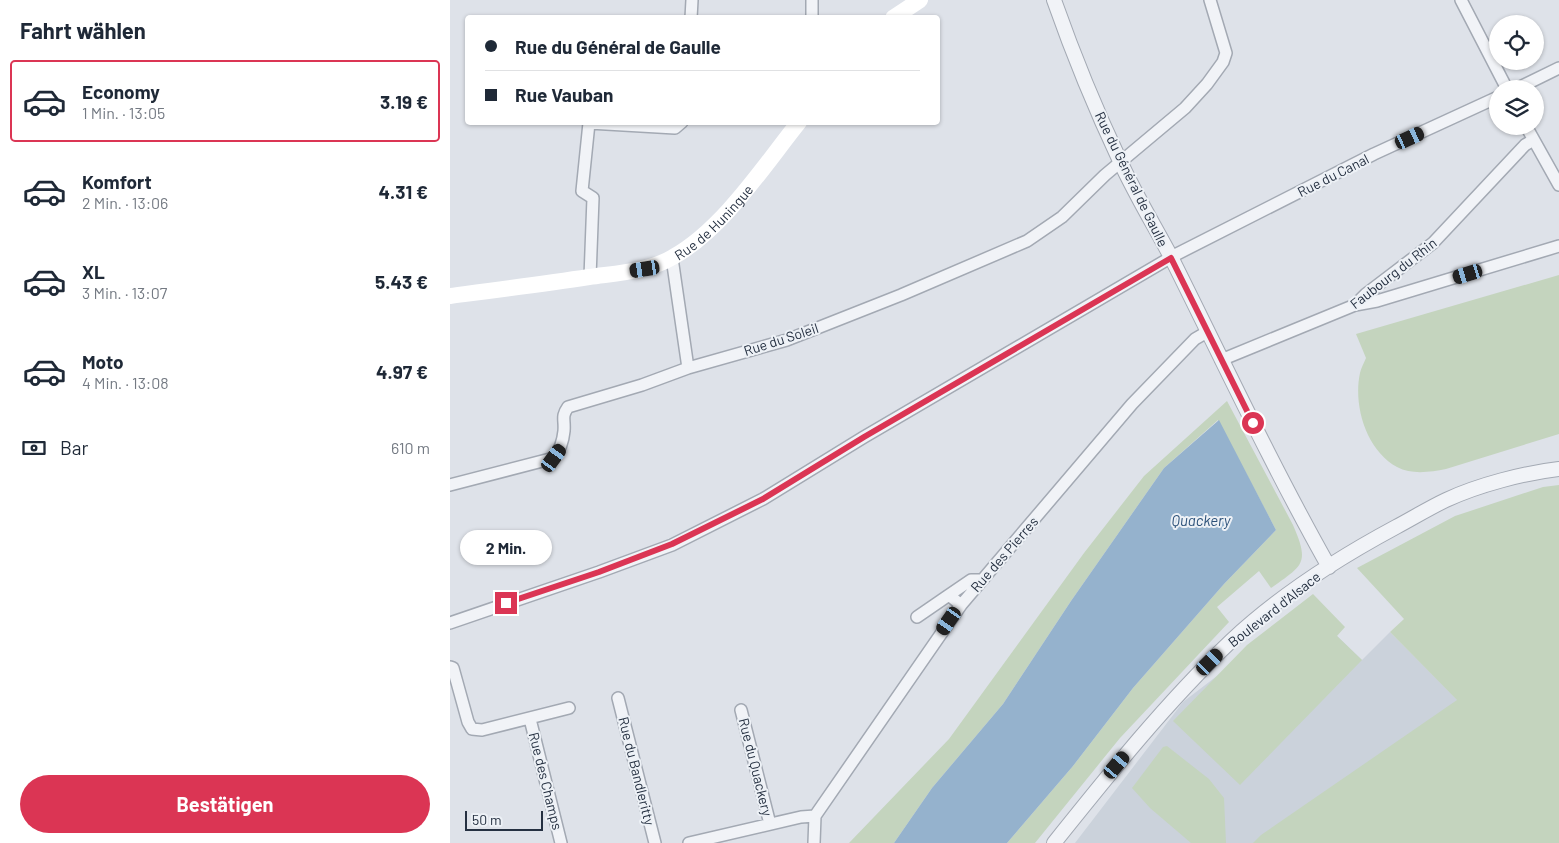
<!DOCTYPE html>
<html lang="de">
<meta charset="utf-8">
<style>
:root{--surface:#fff;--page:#f2f2f3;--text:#1f2937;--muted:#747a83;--line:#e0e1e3;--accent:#db3554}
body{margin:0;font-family:Barlow,sans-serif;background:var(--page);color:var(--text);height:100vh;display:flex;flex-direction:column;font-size:19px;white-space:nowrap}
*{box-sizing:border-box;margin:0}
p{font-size:16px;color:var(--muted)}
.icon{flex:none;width:28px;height:28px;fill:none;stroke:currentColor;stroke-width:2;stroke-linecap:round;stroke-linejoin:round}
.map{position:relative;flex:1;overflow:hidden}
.details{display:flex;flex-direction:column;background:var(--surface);width:450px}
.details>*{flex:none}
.hud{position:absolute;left:15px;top:15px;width:475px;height:110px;border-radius:5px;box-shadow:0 1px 4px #0004;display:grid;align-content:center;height:110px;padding:0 20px;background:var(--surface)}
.fabs{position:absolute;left:1039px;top:15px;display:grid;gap:10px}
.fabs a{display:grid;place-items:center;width:55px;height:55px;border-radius:50%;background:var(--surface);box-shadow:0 1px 4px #0004;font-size:25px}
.scale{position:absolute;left:15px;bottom:12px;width:78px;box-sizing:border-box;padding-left:5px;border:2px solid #253041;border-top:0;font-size:14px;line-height:18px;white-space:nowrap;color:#253041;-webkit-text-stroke:4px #edf1f6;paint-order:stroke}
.end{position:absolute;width:22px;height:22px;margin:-11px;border:6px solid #db3554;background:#fff;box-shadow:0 0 0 2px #fff}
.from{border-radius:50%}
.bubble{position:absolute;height:35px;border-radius:18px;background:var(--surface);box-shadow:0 1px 4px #0004;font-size:16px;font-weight:700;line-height:35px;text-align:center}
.car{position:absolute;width:15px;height:30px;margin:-15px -8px;border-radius:6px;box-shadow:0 0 4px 1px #0007;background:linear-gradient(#222 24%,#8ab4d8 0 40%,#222 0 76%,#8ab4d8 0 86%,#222 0)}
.hud b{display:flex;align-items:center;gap:18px;height:48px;font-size:19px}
.hud b+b{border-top:1px solid var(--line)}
.hud i{width:12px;height:12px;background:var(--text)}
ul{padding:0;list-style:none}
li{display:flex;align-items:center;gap:15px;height:82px;margin:0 10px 8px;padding:0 10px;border:2px solid transparent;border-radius:5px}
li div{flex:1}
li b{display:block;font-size:19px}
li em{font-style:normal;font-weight:700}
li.active{border-color:var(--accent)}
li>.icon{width:45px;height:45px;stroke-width:1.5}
h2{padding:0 20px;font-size:22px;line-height:60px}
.pay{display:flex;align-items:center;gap:12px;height:55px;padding:0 20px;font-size:19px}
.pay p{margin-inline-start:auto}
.button{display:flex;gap:10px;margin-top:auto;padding:10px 20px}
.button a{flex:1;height:58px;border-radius:30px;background:var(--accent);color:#fff;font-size:20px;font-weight:700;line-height:58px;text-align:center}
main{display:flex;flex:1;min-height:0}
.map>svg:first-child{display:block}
.built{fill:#cbd2db}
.green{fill:#c4d4be}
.water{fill:#95b2cd}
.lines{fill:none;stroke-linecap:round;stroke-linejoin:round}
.minor-casing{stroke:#a3a9b3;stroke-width:14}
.tertiary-casing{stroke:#a3a9b3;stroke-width:16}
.minor{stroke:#f1f3f7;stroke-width:11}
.tertiary{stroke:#f1f3f7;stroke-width:14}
.secondary{stroke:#fff;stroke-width:16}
.route{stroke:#db3554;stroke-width:6}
.labels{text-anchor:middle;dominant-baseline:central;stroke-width:4;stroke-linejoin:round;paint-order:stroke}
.street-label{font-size:14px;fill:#253041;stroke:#edf1f6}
.water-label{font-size:15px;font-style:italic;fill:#2c5179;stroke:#edf1f6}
</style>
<main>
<section class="details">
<h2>Fahrt wählen</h2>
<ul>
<li class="active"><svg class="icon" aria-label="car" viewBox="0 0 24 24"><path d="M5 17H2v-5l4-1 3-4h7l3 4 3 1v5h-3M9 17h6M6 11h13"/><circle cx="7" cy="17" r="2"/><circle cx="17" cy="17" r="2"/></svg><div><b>Economy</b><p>1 Min. · 13:05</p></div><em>3.19 €</em></li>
<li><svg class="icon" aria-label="car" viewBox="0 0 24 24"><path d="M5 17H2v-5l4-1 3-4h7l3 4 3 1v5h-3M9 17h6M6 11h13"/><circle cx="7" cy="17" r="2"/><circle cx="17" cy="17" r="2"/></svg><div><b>Komfort</b><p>2 Min. · 13:06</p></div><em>4.31 €</em></li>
<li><svg class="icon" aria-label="car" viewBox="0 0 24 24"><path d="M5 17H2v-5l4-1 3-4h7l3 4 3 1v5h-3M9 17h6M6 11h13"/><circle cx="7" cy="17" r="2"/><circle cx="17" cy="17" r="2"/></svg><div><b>XL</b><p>3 Min. · 13:07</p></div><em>5.43 €</em></li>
<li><svg class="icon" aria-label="car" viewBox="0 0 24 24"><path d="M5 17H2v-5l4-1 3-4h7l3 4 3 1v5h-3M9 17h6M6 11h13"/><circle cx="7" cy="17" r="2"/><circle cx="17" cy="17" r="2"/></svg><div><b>Moto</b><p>4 Min. · 13:08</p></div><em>4.97 €</em></li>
</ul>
<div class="pay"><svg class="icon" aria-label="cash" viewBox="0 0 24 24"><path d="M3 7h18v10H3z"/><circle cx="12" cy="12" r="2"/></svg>Bar<p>610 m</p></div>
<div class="button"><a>Bestätigen</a></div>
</section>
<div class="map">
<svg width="1109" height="843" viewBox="0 0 1109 843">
<rect width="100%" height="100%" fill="#dee2e9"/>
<path class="built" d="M857 607 912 660 940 632 1061 754 975 843H625L733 702Z"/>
<path class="green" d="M1109 275V434L996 469C980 472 962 475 947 467 916 450 903 405 910 373 911 368 914 363 916 358L906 334Z
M777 401 843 525C860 564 853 565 821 588L809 571 767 607 779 622 670 738 585 843H557L623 766 683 688 774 584 826 530 768 420 714 468 621 601 553 704 482 788 444 843H399L499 739 634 553 694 476Z
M1109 485V843H803L811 835 1007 700 940 632 954 619 907 568 1005 516 1093 487Z
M863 594 895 627 887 636 912 660 790 785 723 721 797 645Z
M717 746 759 779 774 798 776 843H741L700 808 682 788 713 747Z"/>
<path class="water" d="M769 420 826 530 774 584 683 688 623 766 557 843H444L482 788 553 704 621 601 714 468Z"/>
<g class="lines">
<g class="minor-casing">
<path id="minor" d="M362 0V18
M1011 0 1057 89
M241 18 242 0
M1066 89 1109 68
M1076 126 1109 185
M222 258 238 368
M140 277 143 198 132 191 139 123 225 128 232 122
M905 305 927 301 1109 246
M771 360 905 305 916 294 983 243 1075 145 1083 140
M0 485 104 458C110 450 113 441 114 431 115 419 111 417 118 407L192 385 238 368 337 340 451 295 577 241 612 217 655 175 735 108 757 84 773 62 776 53 760 0
M511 605 499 595 521 580H532
M467 617 499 595
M0 623 149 572 222 545 313 499 414 437 725 255 924 154 1048 97
M0 667 3 668 18 722 22 729 32 730 119 708
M168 698 205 843
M291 710 320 824
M80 719 111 843
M365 816 511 605 682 404 745 339 757 332
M239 843 351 817 365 816
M364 843 365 816"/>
</g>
<g class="tertiary-casing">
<path id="tertiary" d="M604 0C623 54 645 108 670 161 685 194 704 225 721 257 773 361 822 466 879 567
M604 843C660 773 716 703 781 641 828 597 890 557 946 527 963 518 979 508 996 500 1028 485 1074 473 1109 469"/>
</g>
<use href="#minor" class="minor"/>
<use href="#tertiary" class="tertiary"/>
<g class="secondary">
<path d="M443 18 470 0"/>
<path id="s1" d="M0 296C46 290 93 284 139 277 167 273 198 272 223 257 273 229 313 167 349 122"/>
</g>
</g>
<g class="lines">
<path class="route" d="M56 603 149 572 222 544 313 499 414 437 721 258 803 423"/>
</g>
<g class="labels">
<g class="street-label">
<text transform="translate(883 175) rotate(-27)">Rue du Canal</text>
<text transform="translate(682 179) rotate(64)">Rue du Général de Gaulle</text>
<text stroke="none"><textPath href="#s1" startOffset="281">Rue de Huningue</textPath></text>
<text transform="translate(943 273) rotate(-38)">Faubourg du Rhin</text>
<text transform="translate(331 339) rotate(-18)">Rue du Soleil</text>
<text transform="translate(554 554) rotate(-49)">Rue des Pierres</text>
<text transform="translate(824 609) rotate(-38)">Boulevard d'Alsace</text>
<text transform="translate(306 767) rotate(76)">Rue du Quackery</text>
<text transform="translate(187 771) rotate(76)">Rue du Bandleritty</text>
<text transform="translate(96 781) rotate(76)">Rue des Champs</text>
</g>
<g class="water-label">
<text x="751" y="520">Quackery</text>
</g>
</g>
</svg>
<div class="fabs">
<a><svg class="icon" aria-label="locate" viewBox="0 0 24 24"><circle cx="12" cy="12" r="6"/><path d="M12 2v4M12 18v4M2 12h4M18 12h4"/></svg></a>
<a><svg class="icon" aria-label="layers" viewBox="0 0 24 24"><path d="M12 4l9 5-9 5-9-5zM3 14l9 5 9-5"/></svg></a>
</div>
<div class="scale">50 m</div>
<i class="end from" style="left:803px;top:423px"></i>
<i class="end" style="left:56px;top:603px"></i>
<div class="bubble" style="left:10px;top:530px;width:92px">2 Min.</div>
<i class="car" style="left:960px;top:138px;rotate:65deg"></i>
<i class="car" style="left:195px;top:269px;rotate:261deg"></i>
<i class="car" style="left:1018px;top:274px;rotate:253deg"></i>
<i class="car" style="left:104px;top:458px;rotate:36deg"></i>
<i class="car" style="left:499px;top:621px;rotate:215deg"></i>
<i class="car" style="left:760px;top:662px;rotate:45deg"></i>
<i class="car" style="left:667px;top:765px;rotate:40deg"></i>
<div class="hud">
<b><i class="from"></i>Rue du Général de Gaulle</b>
<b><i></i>Rue Vauban</b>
</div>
</div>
</main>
